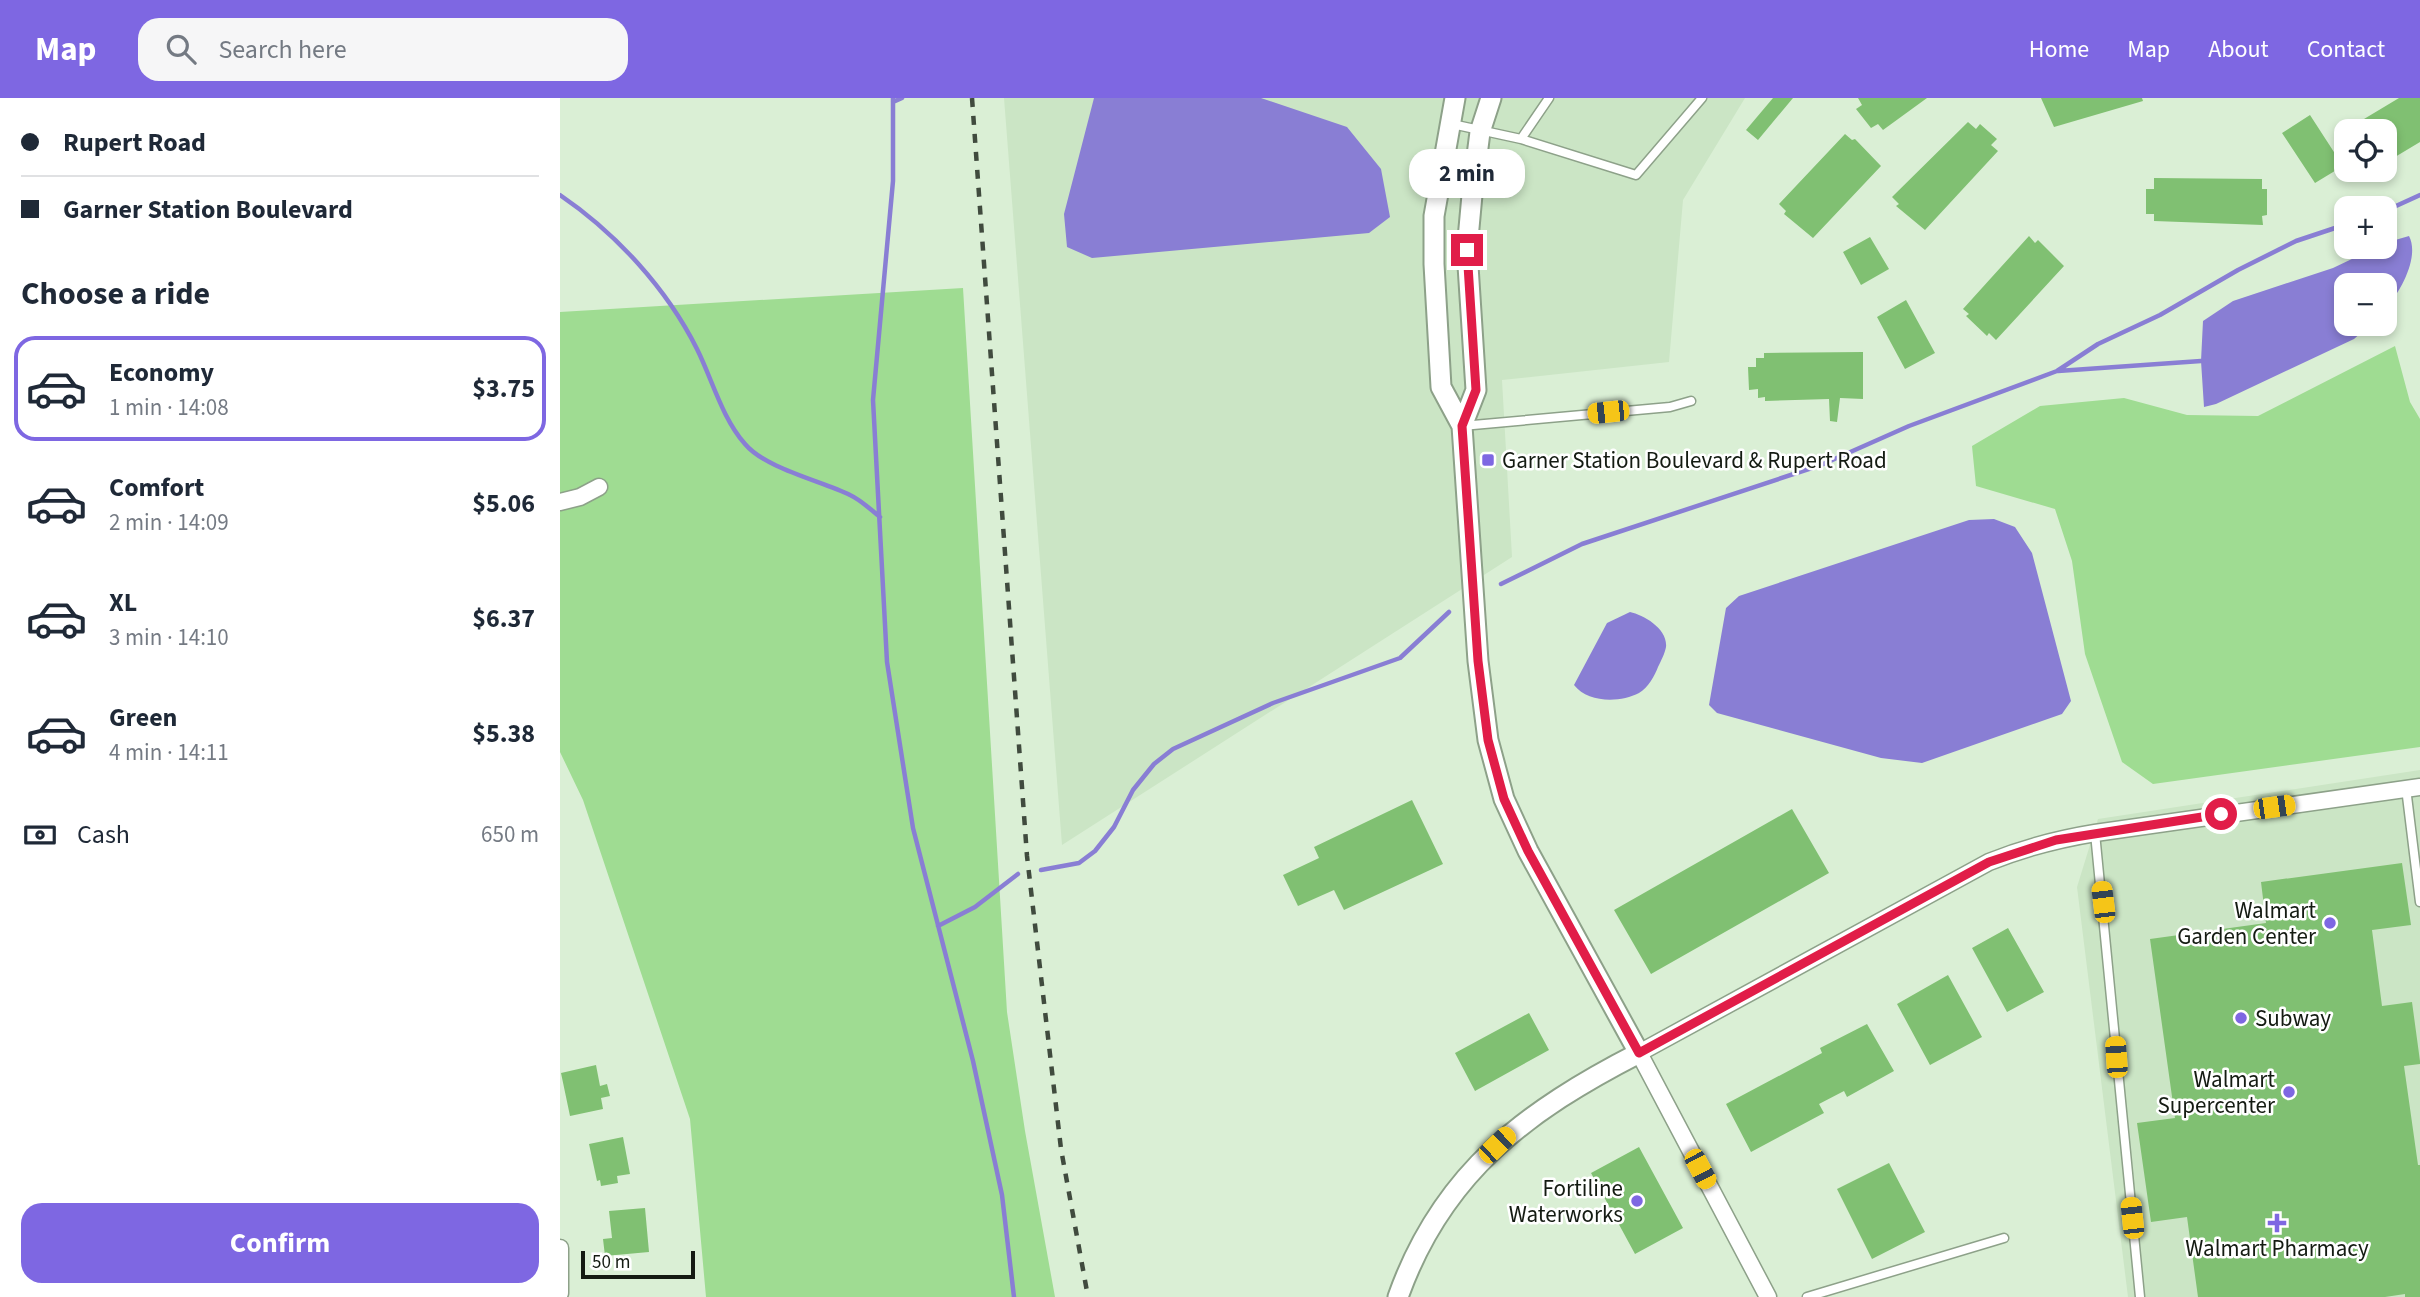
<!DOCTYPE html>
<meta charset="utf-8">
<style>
:root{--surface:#fff;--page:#f6f6f7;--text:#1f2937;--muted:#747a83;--line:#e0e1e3;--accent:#7e67e2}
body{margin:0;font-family:"Source Sans 3",sans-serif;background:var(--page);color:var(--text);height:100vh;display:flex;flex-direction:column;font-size:26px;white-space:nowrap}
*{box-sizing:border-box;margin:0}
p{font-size:23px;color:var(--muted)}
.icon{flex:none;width:38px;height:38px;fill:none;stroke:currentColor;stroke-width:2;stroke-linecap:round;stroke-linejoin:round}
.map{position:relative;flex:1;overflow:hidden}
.panel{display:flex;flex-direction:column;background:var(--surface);width:560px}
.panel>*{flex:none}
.hud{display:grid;align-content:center;height:154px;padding:0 21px;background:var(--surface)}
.tools{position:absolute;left:1774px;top:21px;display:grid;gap:14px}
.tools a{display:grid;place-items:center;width:63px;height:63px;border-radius:14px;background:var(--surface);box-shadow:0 4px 10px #0003;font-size:35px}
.scale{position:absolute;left:21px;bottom:18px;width:114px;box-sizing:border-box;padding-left:7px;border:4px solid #141b12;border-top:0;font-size:19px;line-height:24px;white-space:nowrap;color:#141b12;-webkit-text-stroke:5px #fff;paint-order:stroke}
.end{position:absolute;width:32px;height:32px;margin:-16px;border:9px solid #e11d48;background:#fff;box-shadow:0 0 0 4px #fff}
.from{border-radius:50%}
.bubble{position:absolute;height:49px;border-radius:21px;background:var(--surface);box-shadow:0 4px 10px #0003;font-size:23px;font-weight:700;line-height:49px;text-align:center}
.car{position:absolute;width:21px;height:42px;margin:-21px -10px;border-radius:9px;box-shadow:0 0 5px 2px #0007;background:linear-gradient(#f5c518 24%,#345 0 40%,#f5c518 0 76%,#345 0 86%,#f5c518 0)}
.hud b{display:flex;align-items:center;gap:24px;height:66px;font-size:26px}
.hud b+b{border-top:2px solid var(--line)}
.hud i{width:18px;height:18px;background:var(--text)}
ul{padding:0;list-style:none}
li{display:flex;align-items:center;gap:21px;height:105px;margin:0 14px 10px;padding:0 7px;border:4px solid transparent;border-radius:21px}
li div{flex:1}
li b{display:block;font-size:26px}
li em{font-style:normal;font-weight:700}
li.current{border-color:var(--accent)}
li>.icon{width:63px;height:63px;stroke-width:1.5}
h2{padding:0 21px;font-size:32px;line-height:84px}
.pay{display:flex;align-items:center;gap:18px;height:77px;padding:0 21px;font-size:26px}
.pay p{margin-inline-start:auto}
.cta{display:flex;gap:14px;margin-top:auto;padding:14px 21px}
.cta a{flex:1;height:80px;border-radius:21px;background:var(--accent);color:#fff;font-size:28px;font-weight:700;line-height:80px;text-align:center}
header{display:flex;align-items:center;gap:42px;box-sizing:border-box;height:98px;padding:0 35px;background:var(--accent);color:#fff}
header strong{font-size:33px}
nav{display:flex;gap:38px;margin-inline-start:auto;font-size:24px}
.search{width:490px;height:63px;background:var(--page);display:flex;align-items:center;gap:18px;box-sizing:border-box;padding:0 24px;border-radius:21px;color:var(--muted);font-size:26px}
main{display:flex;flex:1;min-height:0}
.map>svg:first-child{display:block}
.built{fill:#cbe5c5}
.green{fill:#9fdc92}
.water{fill:#897ed4}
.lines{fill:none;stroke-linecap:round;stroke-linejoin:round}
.stream{stroke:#897ed4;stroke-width:4.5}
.building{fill:#80c072}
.service-casing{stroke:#8da189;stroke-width:11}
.minor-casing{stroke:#8da189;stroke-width:19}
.tertiary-casing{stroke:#8da189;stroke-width:23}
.service{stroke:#fff;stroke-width:8}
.minor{stroke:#fff;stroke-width:16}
.tertiary{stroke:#fff;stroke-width:19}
.rail{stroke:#404b3e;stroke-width:4.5;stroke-dasharray:9 9;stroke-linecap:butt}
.route{stroke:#e11d48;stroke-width:9}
.poi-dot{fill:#7e67e2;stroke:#fff;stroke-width:2.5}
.labels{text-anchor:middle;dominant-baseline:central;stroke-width:5;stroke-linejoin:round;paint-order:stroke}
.poi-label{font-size:23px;fill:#141b12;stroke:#fff;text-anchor:end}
</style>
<header>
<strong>Map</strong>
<div class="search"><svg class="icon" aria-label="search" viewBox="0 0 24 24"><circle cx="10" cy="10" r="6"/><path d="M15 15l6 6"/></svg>Search here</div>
<nav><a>Home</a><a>Map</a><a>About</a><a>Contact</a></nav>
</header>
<main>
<section class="panel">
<div class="hud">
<b><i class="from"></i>Rupert Road</b>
<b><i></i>Garner Station Boulevard</b>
</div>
<h2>Choose a ride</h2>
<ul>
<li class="current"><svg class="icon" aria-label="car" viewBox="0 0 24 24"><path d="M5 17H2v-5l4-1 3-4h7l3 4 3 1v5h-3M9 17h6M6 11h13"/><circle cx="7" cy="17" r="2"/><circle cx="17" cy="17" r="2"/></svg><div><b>Economy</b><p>1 min · 14:08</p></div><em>$3.75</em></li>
<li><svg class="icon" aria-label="car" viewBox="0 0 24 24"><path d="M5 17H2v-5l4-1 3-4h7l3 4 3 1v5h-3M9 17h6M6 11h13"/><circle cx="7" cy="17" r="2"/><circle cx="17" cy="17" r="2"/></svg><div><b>Comfort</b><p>2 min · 14:09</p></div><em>$5.06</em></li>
<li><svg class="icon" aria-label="car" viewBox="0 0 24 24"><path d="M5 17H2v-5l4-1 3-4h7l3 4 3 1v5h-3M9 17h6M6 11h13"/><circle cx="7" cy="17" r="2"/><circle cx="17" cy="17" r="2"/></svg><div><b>XL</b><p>3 min · 14:10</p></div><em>$6.37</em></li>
<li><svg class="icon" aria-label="car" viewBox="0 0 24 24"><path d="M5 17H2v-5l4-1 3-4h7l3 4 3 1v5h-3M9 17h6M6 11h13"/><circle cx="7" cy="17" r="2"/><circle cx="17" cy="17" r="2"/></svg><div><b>Green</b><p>4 min · 14:11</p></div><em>$5.38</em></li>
</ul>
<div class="pay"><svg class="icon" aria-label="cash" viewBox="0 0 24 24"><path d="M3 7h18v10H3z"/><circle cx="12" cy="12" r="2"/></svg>Cash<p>650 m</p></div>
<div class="cta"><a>Confirm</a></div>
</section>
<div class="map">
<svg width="1860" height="1199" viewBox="0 0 1860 1199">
<rect width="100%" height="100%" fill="#daefd5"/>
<path class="built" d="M444 0H1185L1123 102 1109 264 942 282 952 459 502 747Z
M1860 672V1199H1568L1517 789 1538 721Z"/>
<path class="green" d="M403 190 447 914 465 1033 495 1199H146L130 1021 23 702 0 654V214Z
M1835 248 1850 304 1860 321V649L1593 686 1562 664 1525 556 1512 463 1495 411 1416 388 1412 348 1480 308 1564 300 1627 317 1698 318Z"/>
<path class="water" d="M534 0H701L787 29 821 71 830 119 809 135 532 160 507 149 504 116Z
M1849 138C1860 159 1840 195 1825 211V187H1787V226H1811L1794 241 1656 306 1644 309 1641 263 1643 223 1673 203 1773 170 1817 149H1825V145Z
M1434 421 1455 429 1472 455 1511 603 1502 616 1362 665 1321 660 1157 615 1149 607 1166 510 1179 498 1409 422Z
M1070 514C1084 517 1108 531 1106 549 1105 555 1101 563 1098 569 1095 577 1088 590 1079 595 1060 605 1028 605 1014 587L1047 525Z"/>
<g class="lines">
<path class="stream" d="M333 0V83L313 302 327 564 353 730 413 963 442 1097 454 1199
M333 4 342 0
M0 97C56 135 107 191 137 251 152 281 162 320 185 346 206 371 262 383 290 397 301 402 311 412 320 419
M1825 113 1860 97
M1498 273 1641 263
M941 486 1022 446 1261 367 1349 328 1497 273 1538 246 1600 217 1678 172 1736 143 1787 126
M481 772 519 765 535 753 554 729 573 692 594 666 613 651 713 605 840 560 889 514
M378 828 415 809 458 776"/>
</g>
<path class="building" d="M1213 0H1233L1198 42 1186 32Z
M1298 0H1367L1323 32 1318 26 1311 30 1296 11 1302 7Z
M1481 0H1582L1583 3 1494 29Z
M1839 0H1860V44L1825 65V33H1804L1799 24Z
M1750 17 1783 68 1755 85 1722 35Z
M1408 24 1416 31 1420 26 1437 41 1431 47 1438 53 1365 132 1336 108 1339 106 1332 99Z
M1285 36 1292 42 1295 41 1321 68 1253 140 1224 116 1226 113 1219 106Z
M1594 80 1702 81V91H1707V117L1702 118 1703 127 1594 123V116H1586V91H1594Z
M1469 138 1475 145 1478 142 1504 168 1436 242 1429 235 1427 238 1406 218 1409 216 1403 211Z
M1310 139 1329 171 1301 187 1283 154Z
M1346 202 1375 255 1345 271 1317 219Z
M1303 254V301L1280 300 1277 324 1270 323 1269 301 1205 303V299L1198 300V291L1189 292 1188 269H1196V260H1204V255Z
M852 702 883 766 784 812 774 792 738 808 723 777 759 760 754 749Z
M1232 711 1269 775 1091 876 1054 812Z
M1842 765 1851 827 1812 832 1822 908 1852 904 1860 963V966L1844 968 1858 1067H1860V1199H1845V1196L1825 1199H1638L1627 1119 1591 1124 1577 1025 1615 1020 1590 841 1706 825 1701 784Z
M1448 830 1484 894 1447 914 1412 850Z
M1388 877 1422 939 1370 967 1337 906Z
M969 915 989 952 915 993 895 955Z
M1307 926 1334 973 1287 999 1284 993 1259 1006 1264 1015 1191 1054 1166 1006 1262 955 1260 950Z
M36 967 40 988 47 986 50 998 41 1000 43 1011 10 1018 1 975Z
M63 1039 70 1076 57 1078 58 1085 41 1088 40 1082 37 1083 29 1046Z
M1079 1049 1123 1130 1075 1156 1031 1075Z
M1329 1065 1365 1134 1312 1161 1277 1091Z
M85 1110 89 1154 45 1158 43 1141 52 1140 49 1113Z"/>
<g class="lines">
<g class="service-casing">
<path id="service" d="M892 26 961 41 1076 77 1142 0
M961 41 989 0
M902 328 1110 309 1131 303
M1846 690 1860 804
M1535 735 1580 1199
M1247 1199 1444 1140"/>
</g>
<g class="minor-casing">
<path id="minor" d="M0 404 20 399 39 389
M0 1150V1195
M1208 1199 1079 955 1429 764C1464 750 1498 741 1535 735L1860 689"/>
</g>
<g class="tertiary-casing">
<path id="tertiary" d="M902 328 916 292 907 152 912 97 920 34 931 0
M838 1199C882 1075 966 1013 1079 955L968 753 944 701 928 642 918 563 902 328 881 289 874 166V118L895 0"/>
</g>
<use href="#service" class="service"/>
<use href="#minor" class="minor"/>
<use href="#tertiary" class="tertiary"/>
<path class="rail" d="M412 0 467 758 501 1051 528 1199"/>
</g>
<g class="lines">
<path class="route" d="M907 152 916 292 902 328 918 563 928 642 944 701 968 753 1079 955 1429 764 1496 742 1661 716"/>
</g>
<g class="poi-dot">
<rect x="921" y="355" width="14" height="14" rx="3.5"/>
<circle cx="1770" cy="825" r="7"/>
<circle cx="1681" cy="920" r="7"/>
<circle cx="1729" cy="994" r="7"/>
<circle cx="1077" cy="1103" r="7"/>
<path d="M1713.5 1114.5h7v7h7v7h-7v7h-7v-7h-7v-7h7z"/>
</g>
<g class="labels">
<g class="poi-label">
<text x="942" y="362" text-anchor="start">Garner Station Boulevard &amp; Rupert Road</text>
<text x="1756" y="812">Walmart<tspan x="1756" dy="26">Garden Center</tspan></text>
<text x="1695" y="920" text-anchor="start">Subway</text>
<text x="1715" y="981">Walmart<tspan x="1715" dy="26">Supercenter</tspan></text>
<text x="1063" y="1090">Fortiline<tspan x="1063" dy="26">Waterworks</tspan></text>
<text x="1717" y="1150" text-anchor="middle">Walmart Pharmacy</text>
</g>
</g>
</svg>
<div class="tools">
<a><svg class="icon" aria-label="locate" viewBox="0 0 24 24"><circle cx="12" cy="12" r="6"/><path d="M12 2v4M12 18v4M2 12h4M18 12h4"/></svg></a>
<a>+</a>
<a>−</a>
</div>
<div class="scale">50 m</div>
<i class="end from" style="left:1661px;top:716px"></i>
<i class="end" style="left:907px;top:152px"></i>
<div class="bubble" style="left:849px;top:51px;width:116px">2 min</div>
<i class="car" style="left:1048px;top:314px;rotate:264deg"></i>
<i class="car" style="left:1714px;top:709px;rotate:82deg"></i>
<i class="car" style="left:1543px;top:804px;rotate:353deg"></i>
<i class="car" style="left:1556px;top:959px;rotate:356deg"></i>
<i class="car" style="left:937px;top:1047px;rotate:46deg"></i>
<i class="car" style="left:1140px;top:1071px;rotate:152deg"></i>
<i class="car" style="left:1572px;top:1120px;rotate:354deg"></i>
</div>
</main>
